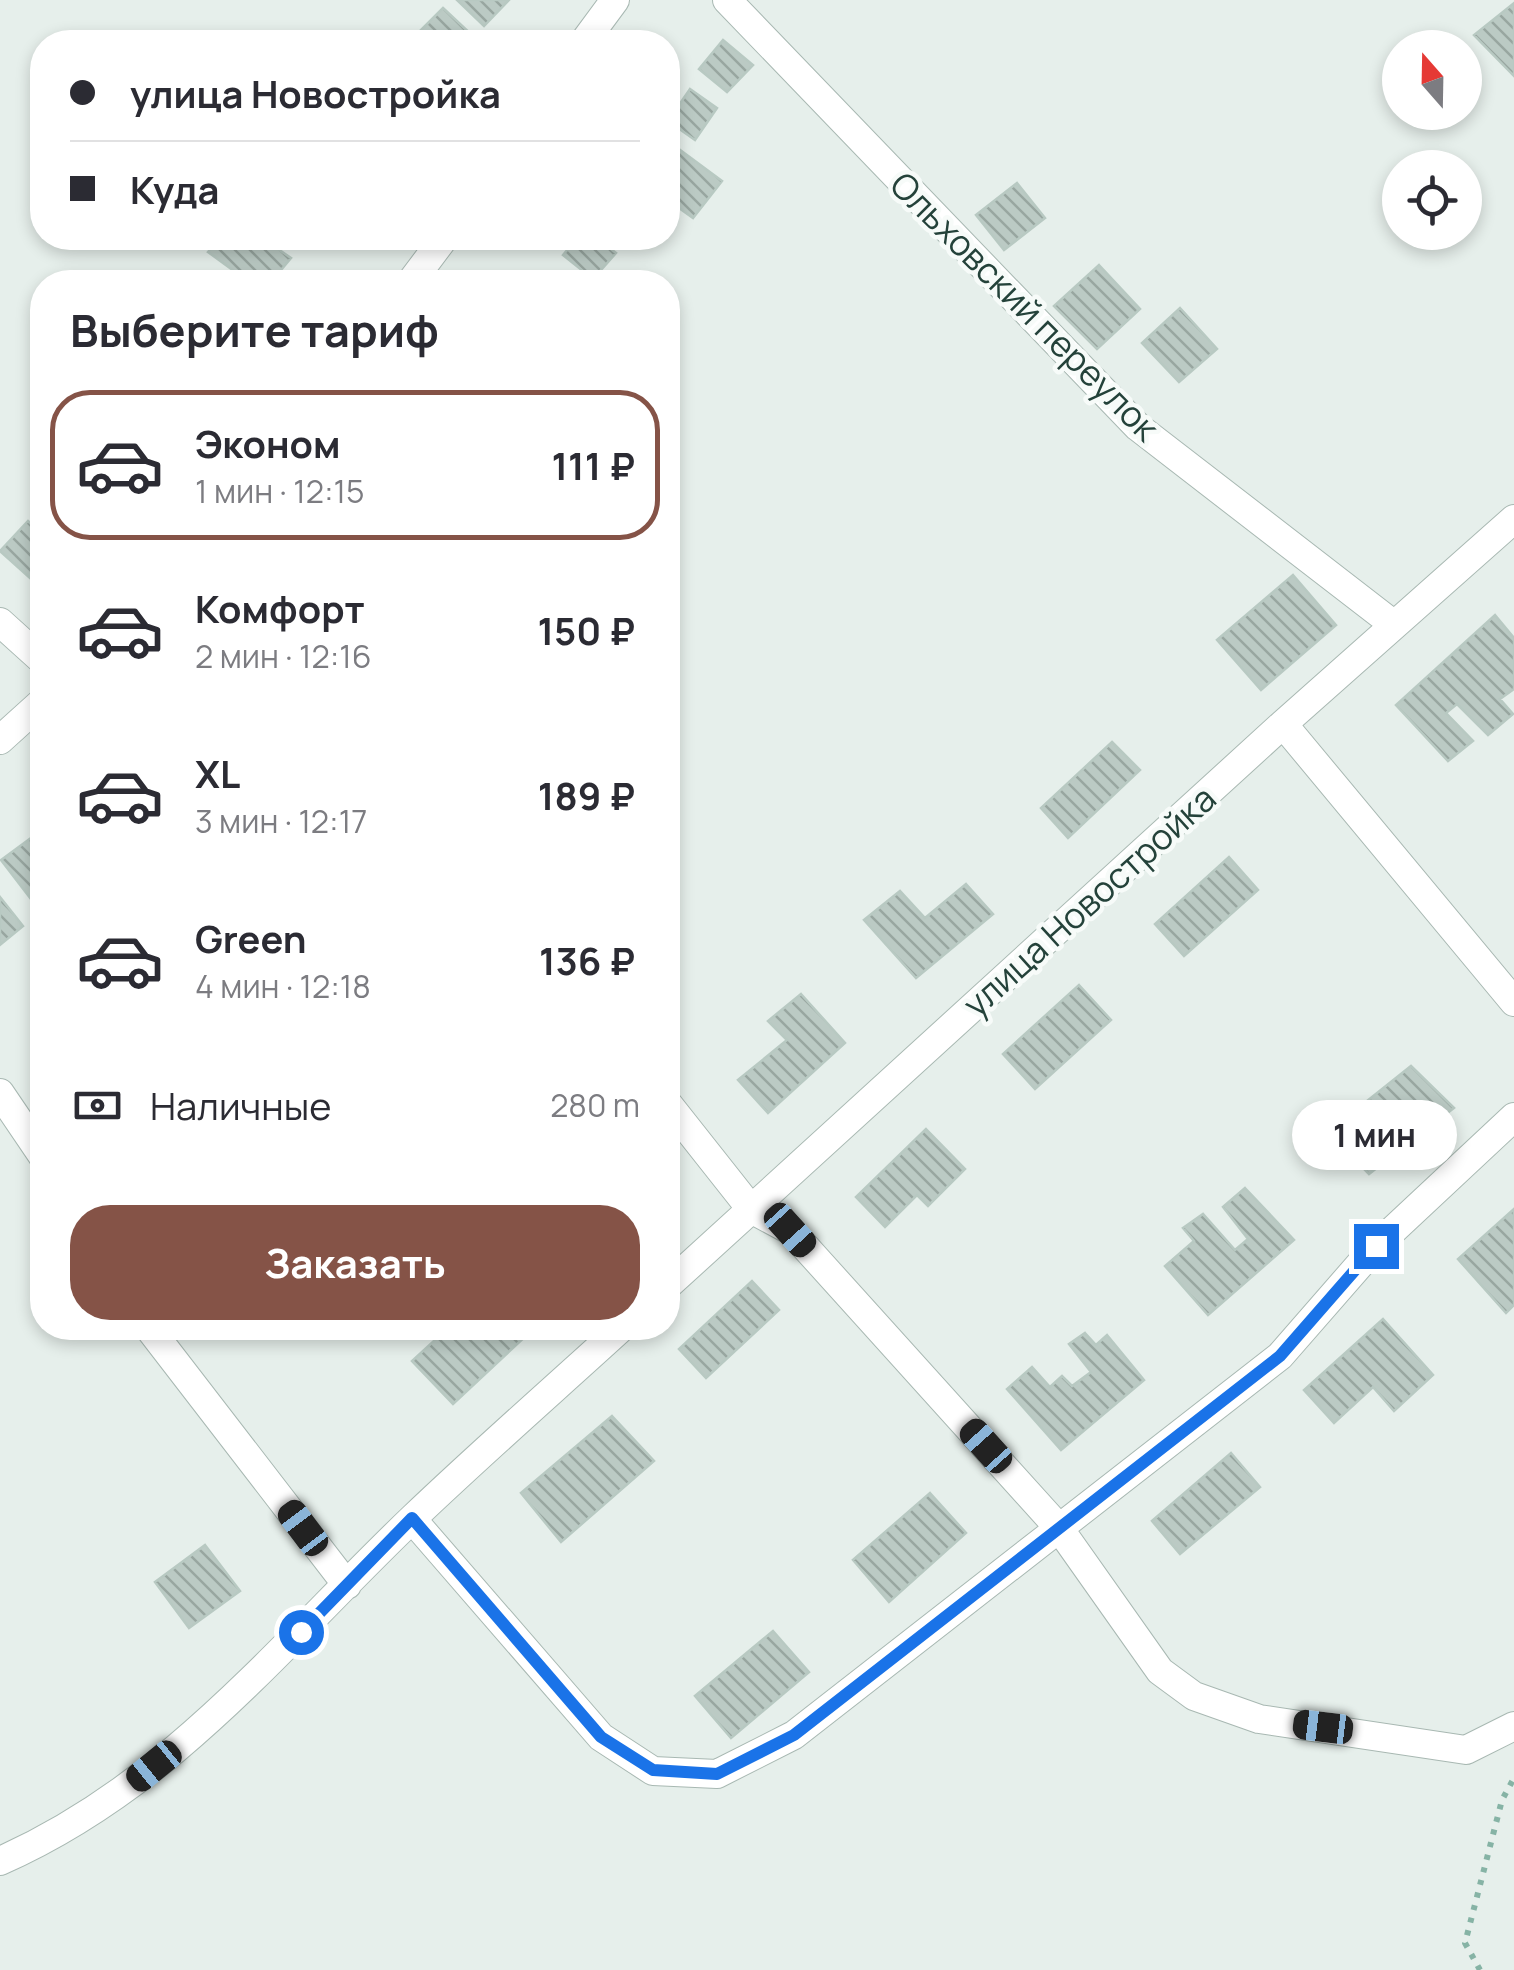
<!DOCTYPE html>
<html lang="ru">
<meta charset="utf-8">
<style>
:root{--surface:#fff;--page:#f7f7f7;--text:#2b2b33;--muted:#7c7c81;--line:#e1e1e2;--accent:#855347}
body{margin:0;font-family:Manrope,sans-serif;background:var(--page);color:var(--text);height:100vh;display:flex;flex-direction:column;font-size:38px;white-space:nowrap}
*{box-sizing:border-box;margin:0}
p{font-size:32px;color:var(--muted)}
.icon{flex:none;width:55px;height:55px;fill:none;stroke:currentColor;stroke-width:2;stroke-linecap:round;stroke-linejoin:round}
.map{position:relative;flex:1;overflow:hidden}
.side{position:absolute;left:30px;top:270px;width:650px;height:1070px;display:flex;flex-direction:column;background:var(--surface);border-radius:40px;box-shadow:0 5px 15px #0003}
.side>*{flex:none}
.banner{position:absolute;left:30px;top:30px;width:650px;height:220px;border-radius:40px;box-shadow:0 5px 15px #0003;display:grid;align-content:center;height:220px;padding:0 40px;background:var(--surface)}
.needle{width:65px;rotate:340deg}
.buttons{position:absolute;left:1382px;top:30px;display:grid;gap:20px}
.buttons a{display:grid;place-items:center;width:100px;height:100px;border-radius:50%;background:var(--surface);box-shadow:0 5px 15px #0003;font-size:50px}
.end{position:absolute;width:45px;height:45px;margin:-22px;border:12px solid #1a73e8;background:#fff;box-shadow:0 0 0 5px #fff}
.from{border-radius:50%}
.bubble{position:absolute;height:70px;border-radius:35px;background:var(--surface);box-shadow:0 5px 15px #0003;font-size:32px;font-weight:700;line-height:70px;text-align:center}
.car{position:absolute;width:30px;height:60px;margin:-30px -15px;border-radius:12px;box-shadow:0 0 8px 2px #0007;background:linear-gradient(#222 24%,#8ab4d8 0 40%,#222 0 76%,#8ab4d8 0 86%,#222 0)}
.banner b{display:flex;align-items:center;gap:35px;height:95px;font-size:38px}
.banner b+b{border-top:2px solid var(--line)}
.banner i{width:25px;height:25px;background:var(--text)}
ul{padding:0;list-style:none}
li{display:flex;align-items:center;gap:30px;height:150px;margin:0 20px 15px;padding:0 20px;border:5px solid transparent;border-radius:40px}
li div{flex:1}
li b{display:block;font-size:38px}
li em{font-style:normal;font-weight:700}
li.active{border-color:var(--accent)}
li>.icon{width:90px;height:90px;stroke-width:1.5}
h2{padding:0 40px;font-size:45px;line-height:120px}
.pay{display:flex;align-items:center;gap:25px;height:110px;padding:0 40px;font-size:38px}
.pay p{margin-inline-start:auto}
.cta{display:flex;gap:20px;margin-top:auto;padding:20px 40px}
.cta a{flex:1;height:115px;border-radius:40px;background:var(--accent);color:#fff;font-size:40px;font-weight:700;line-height:115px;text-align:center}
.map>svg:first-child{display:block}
.building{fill:url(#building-back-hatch);stroke:#b8c9c2;stroke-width:2.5}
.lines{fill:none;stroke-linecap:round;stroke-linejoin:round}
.street-casing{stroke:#a8b8b2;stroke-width:30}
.path{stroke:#86b3a5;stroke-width:6;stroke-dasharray:5 8;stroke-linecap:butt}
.street{stroke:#fff;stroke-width:28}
.route{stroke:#1a73e8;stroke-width:12}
.labels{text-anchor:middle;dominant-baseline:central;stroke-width:9;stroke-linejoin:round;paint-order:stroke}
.street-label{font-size:35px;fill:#24423a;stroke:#f7fbf9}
</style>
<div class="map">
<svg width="1514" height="1970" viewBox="0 0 1514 1970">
<defs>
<pattern id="building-back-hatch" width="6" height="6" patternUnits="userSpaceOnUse" patternTransform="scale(2.5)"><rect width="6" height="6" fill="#bbcac4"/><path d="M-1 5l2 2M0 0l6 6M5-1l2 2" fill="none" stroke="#98a6a0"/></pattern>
</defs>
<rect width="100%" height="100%" fill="#e6efeb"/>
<path class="building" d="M457 0H509L484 26Z
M1514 3V76L1474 35Z
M443 8 475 38 470 42H409Z
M723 40 753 65 727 92 699 69Z
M690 89 717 108 695 140 668 121Z
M668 141 722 181 693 218 668 200Z
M1017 183 1045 218 1004 250 976 215Z
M220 238H262L291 258 271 282H249L208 252Z
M577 238H597L616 253 593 279 563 255Z
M1099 265 1140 309 1097 349 1054 306Z
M1180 308 1217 349 1179 382 1142 343Z
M28 521 42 534V566L30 578 0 551Z
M1293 575 1336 625 1261 690 1217 640Z
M1495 615 1514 638V689L1500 699 1513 714 1488 735 1457 704 1446 713 1473 741 1448 761 1396 705Z
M1112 742 1140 770 1068 838 1041 808Z
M35 835 42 845V897L34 903 1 860Z
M1229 857 1258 890 1184 956 1155 924Z
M966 884 993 914 916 978 864 920 900 891 925 918Z
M0 897 23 926 0 945Z
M1079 985 1111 1020 1035 1089 1003 1054Z
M801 994 845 1043 768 1113 738 1080 787 1040 768 1021Z
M1411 1066 1454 1108 1369 1174 1328 1132Z
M926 1129 965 1169 928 1206 917 1195 885 1227 856 1197Z
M1245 1188 1294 1240 1208 1315 1165 1266 1194 1241 1183 1228 1203 1214 1235 1250 1248 1239 1223 1207Z
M1514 1209V1305L1506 1313 1458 1259Z
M752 1281 779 1310 706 1378 679 1349Z
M1383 1319 1433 1375 1394 1411 1373 1387 1334 1423 1304 1390Z
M448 1328 458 1339 471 1328H525L530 1332 453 1404 412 1361Z
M1085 1333 1096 1345 1107 1335 1144 1380 1061 1450 1007 1389 1032 1367 1050 1387 1062 1376 1072 1386 1091 1372 1069 1344Z
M612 1416 654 1461 561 1542 521 1493Z
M1231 1453 1260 1487 1180 1554 1152 1521Z
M930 1493 966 1533 889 1602 853 1560Z
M205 1545 240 1591 189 1628 155 1582Z
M773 1631 809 1672 731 1738 695 1696Z"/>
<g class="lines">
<g class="street-casing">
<path id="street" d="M727 0 1138 427 1393 624
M584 42 615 0
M411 282 444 238
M0 622 42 660
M1283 724 1514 1002
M0 740 42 702
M0 1093 42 1155
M668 1104 751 1209 790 1230 1059 1528 1160 1671 1194 1696 1259 1719 1466 1750 1514 1726
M668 1285 1283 724 1514 519
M149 1328 347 1585
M412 1519 601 1737 653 1771 717 1774 794 1735 1280 1356 1376 1246 1514 1117
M0 1861C172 1785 282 1643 413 1518 481 1453 552 1391 621 1328"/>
</g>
<path class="path" d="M1480 1970 1465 1943 1502 1800 1514 1778"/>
<use href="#street" class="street"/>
</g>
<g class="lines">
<path class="route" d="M301 1632 412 1518 601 1737 653 1770 717 1774 794 1735 1280 1356 1376 1246"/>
</g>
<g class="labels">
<g class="street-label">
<text transform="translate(1025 306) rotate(45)">Ольховский переулок</text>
<text transform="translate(1089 901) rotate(-42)">улица Новостройка</text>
</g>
</g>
</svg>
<div class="buttons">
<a><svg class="needle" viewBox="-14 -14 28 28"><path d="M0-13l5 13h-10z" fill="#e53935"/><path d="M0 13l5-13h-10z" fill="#7c7c81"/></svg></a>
<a><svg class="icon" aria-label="locate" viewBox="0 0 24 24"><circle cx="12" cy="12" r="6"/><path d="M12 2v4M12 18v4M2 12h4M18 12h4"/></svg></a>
</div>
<i class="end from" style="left:301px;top:1632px"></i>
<i class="end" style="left:1376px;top:1246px"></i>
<div class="bubble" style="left:1292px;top:1100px;width:165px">1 мин</div>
<i class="car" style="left:790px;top:1230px;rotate:138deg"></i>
<i class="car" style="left:986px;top:1446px;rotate:318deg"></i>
<i class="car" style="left:303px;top:1528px;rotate:323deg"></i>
<i class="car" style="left:1323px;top:1727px;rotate:277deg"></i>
<i class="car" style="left:154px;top:1766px;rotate:231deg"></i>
<div class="banner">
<b><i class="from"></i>улица Новостройка</b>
<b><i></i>Куда</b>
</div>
<section class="side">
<h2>Выберите тариф</h2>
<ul>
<li class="active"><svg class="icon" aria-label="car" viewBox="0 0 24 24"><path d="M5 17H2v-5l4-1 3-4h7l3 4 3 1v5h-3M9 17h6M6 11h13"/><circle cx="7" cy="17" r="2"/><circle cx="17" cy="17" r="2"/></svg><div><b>Эконом</b><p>1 мин · 12:15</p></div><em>111 ₽</em></li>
<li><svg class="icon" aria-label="car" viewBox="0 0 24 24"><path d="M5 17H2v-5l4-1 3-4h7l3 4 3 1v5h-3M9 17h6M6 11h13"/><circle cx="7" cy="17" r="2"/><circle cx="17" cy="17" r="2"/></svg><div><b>Комфорт</b><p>2 мин · 12:16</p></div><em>150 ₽</em></li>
<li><svg class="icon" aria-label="car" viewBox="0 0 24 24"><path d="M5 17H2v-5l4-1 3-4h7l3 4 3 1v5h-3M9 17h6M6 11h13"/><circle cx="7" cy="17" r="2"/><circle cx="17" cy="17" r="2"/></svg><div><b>XL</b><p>3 мин · 12:17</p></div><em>189 ₽</em></li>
<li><svg class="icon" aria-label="car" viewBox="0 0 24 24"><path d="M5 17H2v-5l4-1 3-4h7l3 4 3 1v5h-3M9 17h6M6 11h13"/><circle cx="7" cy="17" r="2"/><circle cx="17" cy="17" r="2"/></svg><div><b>Green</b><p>4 мин · 12:18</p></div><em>136 ₽</em></li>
</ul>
<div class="pay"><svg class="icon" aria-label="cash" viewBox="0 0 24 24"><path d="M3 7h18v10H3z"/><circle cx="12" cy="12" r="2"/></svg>Наличные<p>280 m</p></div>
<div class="cta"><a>Заказать</a></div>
</section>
</div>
